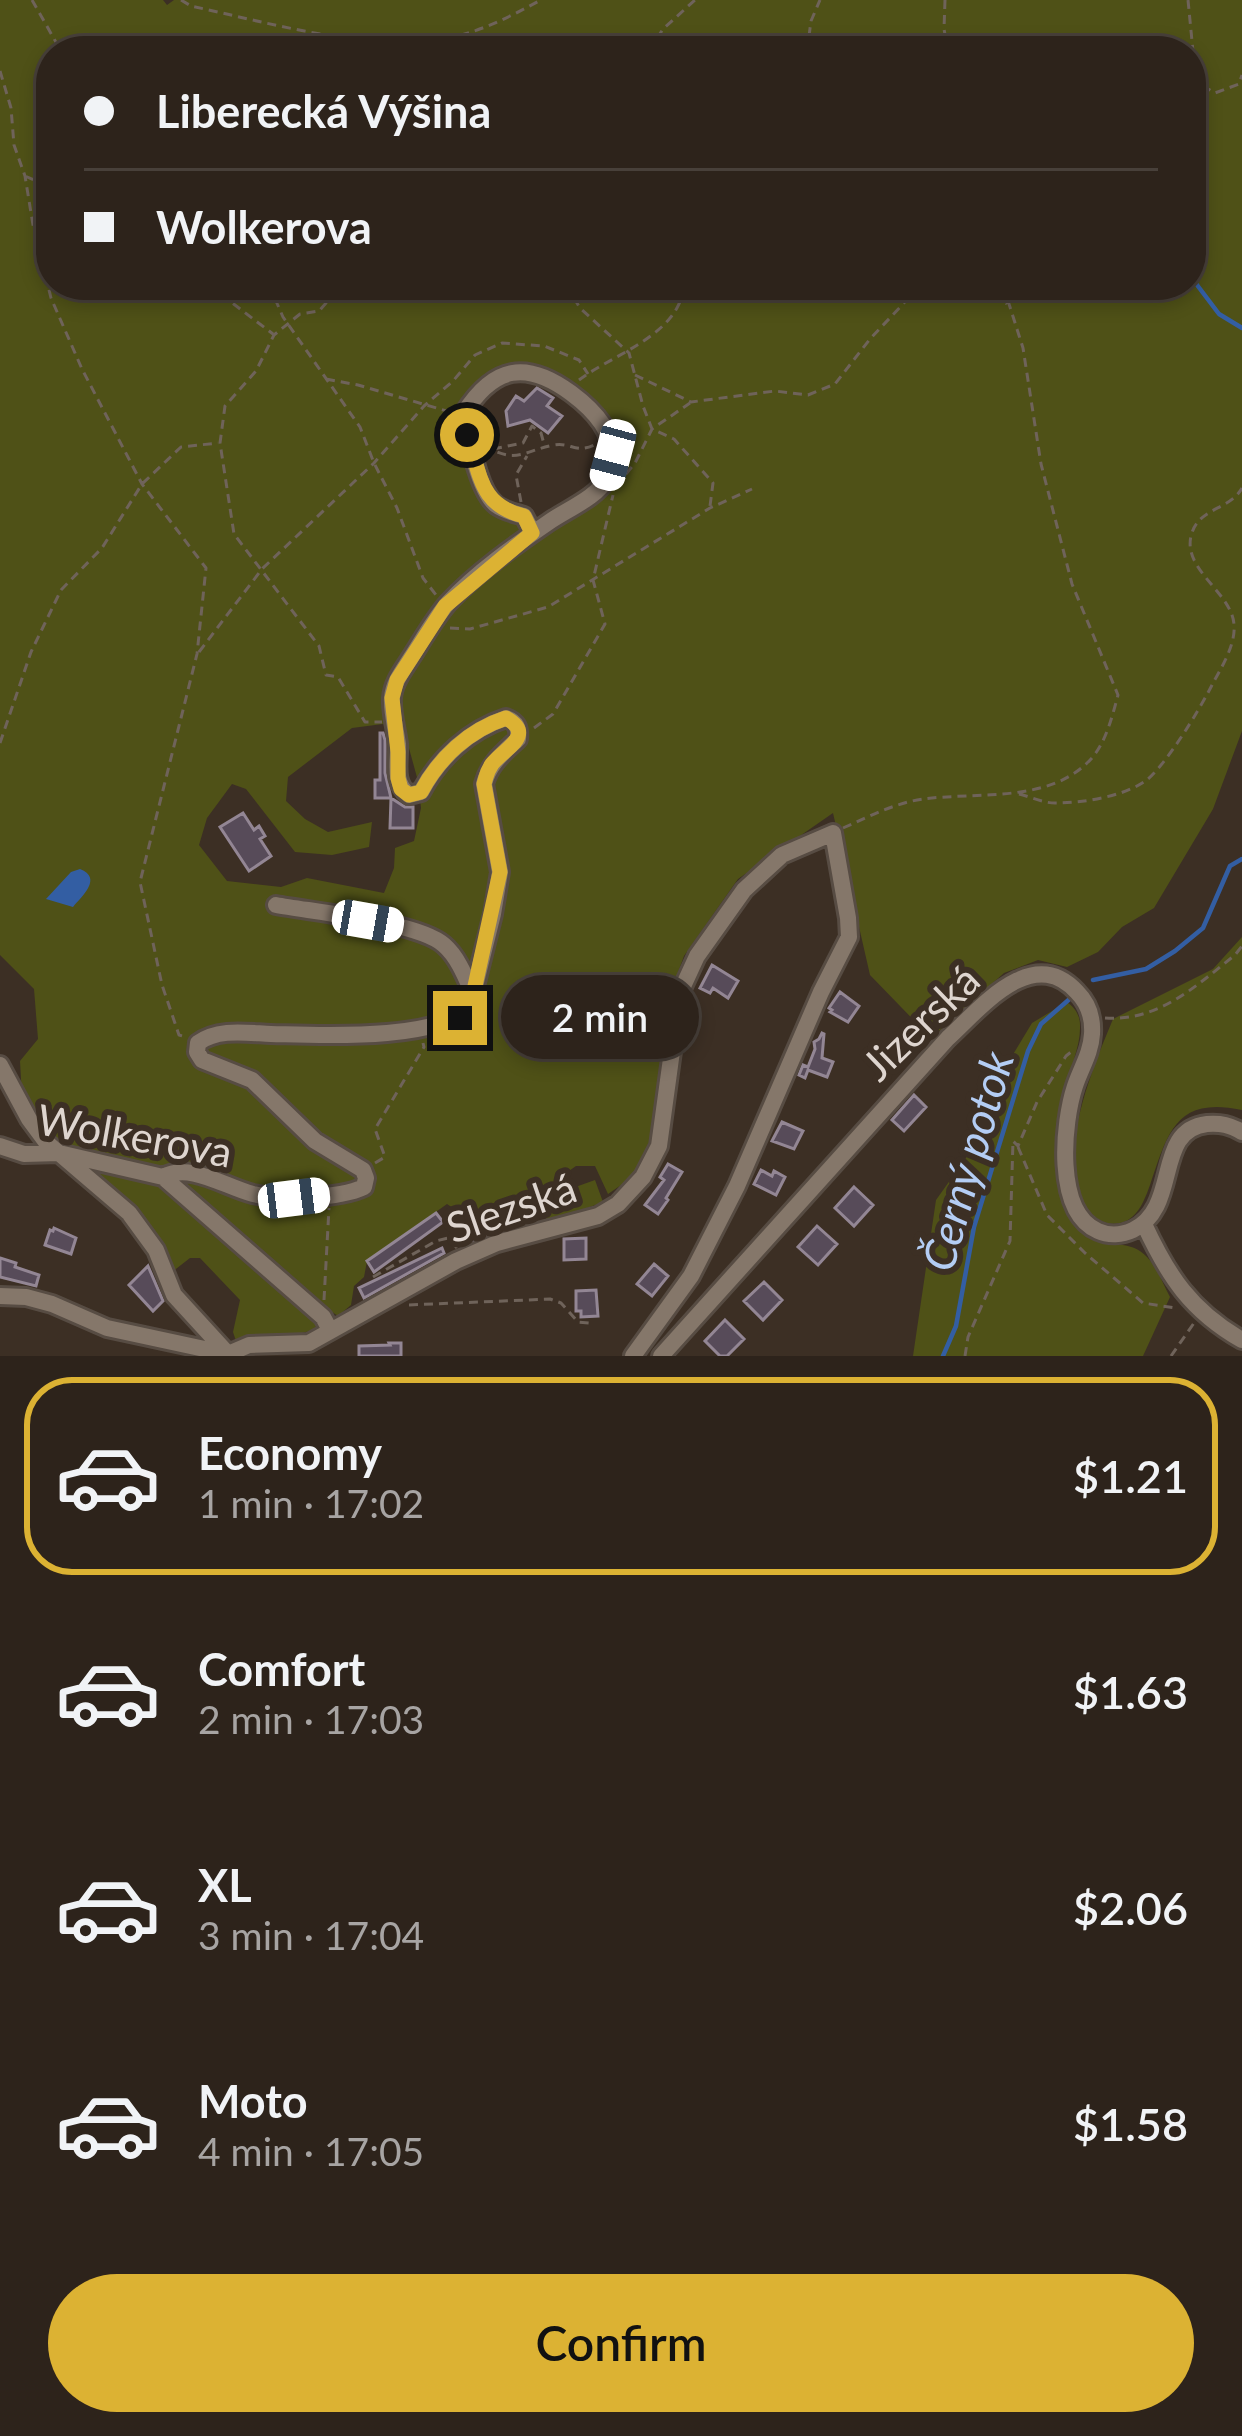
<!DOCTYPE html>
<meta charset="utf-8">
<style>
:root{--surface:#2d231b;--page:#392f28;--text:#f1f3f6;--muted:#a7a4a3;--line:#48403a;--accent:#dcb233}
body{margin:0;font-family:Lato,sans-serif;background:var(--page);color:var(--text);height:100vh;display:flex;flex-direction:column;font-size:45px;white-space:nowrap}
*{box-sizing:border-box;margin:0}
p{font-size:39px;color:var(--muted)}
.icon{flex:none;width:66px;height:66px;fill:none;stroke:currentColor;stroke-width:2;stroke-linecap:round;stroke-linejoin:round}
.map{position:relative;height:1356px;overflow:hidden}
.panel{display:flex;flex-direction:column;background:var(--surface);flex:1}
.panel>*{flex:none}
.top-card{position:absolute;left:36px;top:36px;width:1170px;height:264px;border-radius:48px;box-shadow:0 6px 18px #0003,0 0 0 3px var(--line);display:grid;align-content:center;height:264px;padding:0 48px;background:var(--surface)}
.end{position:absolute;width:54px;height:54px;margin:-27px;border:15px solid #dcb233;background:#111;box-shadow:0 0 0 6px #111}
.from{border-radius:50%}
.bubble{position:absolute;height:84px;border-radius:42px;background:var(--surface);box-shadow:0 6px 18px #0003,0 0 0 3px var(--line);font-size:39px;font-weight:600;line-height:84px;text-align:center}
.car{position:absolute;width:36px;height:72px;margin:-36px -18px;border-radius:15px;box-shadow:0 0 9px 3px #0007;background:linear-gradient(#fff 24%,#345 0 40%,#fff 0 76%,#345 0 86%,#fff 0)}
.top-card b{display:flex;align-items:center;gap:42px;height:114px;font-size:45px}
.top-card b+b{border-top:3px solid var(--line)}
.top-card i{width:30px;height:30px;background:var(--text)}
ul{padding:21px 0 0;list-style:none}
li{display:flex;align-items:center;gap:36px;height:198px;margin:0 24px 18px;padding:0 24px;border:6px solid transparent;border-radius:48px}
li div{flex:1}
li b{display:block;font-size:45px}
li em{font-style:normal;font-weight:600}
li.selected{border-color:var(--accent)}
li>.icon{width:108px;height:108px;stroke-width:1.5}
.primary-button{display:flex;gap:24px;margin-top:auto;padding:24px 48px}
.primary-button a{flex:1;height:138px;border-radius:72px;background:var(--accent);color:#111;font-size:48px;font-weight:600;line-height:138px;text-align:center}
.map>svg:first-child{display:block}
.green{fill:#4f5117;fill-rule:evenodd}
.water{fill:#335ea3}
.lines{fill:none;stroke-linecap:round;stroke-linejoin:round}
.stream{stroke:#335ea3;stroke-width:4.5}
.building{fill:#574b59;stroke:#938694;stroke-width:3}
.minor-casing{stroke:#574c43;stroke-width:22}
.path{stroke:#6f635a;stroke-width:3;stroke-dasharray:9 6;stroke-linecap:butt}
.minor{stroke:#85776a;stroke-width:16}
.route{stroke:#dcb233;stroke-width:15}
.labels{text-anchor:middle;dominant-baseline:central;stroke-width:12;stroke-linejoin:round;paint-order:stroke}
.street-label{font-size:42px;fill:#ded5cf;stroke:#3c2f24}
.water-label{font-size:45px;font-style:italic;fill:#b4cdf4;stroke:#3c2f24}
</style>
<div class="map">
<svg width="1242" height="1356" viewBox="0 0 1242 1356">
<rect width="100%" height="100%" fill="#3c2f24"/>
<path class="green" d="M0 0H163L167 5 174 0H1242V731L1213 809 1154 908 1122 927 1098 952 1067 967 1038 960 1004 973 931 1038 870 975 833 813 738 879 684 956 669 997 652 1142 633 1177 608 1194 595 1166H576L532 1197 480 1226 447 1204 367 1261 364 1277 354 1286 351 1305 338 1316 295 1287 166 1175 59 1148 22 1097 20 1061 38 1039 34 989 0 955ZM51 51H1191V285H51ZM524 368 609 424 600 494 529 536 517 515 478 481 468 446 450 424 467 396ZM383 724 407 741 418 781 421 808 414 841 395 848 394 868 384 893 307 878 281 887 227 881 199 845 207 818 232 784 246 789 295 852 332 855 369 847 372 822 328 832 305 819 286 801 288 777 352 728Z
M1242 937V1110C1176 1096 1168 1132 1150 1185 1146 1196 1141 1210 1132 1217 1123 1225 1108 1226 1098 1219 1043 1182 1094 1065 1113 1019L1213 969Z
M1067 1002C1075 1008 1080 1015 1080 1025 1081 1046 1070 1067 1066 1088 1059 1114 1056 1143 1059 1170 1061 1202 1070 1235 1104 1242 1120 1245 1135 1244 1147 1257 1157 1267 1163 1284 1170 1297L1143 1356H913L936 1200 995 1117 1009 1061 1032 1023Z
M77 1161 162 1181 321 1325 315 1330 238 1347 233 1332 240 1300 200 1258H190L172 1272Z
M595 1180 603 1202 548 1223 539 1200Z"/>
<path class="water" d="M80 869C103 878 82 896 73 907L46 899 71 872Z"/>
<g class="lines">
<path class="stream" d="M1191 277 1219 314 1242 328
M1093 980 1146 969 1175 951 1203 928 1230 866 1242 859
M943 1356 956 1326 974 1227 1028 1051 1041 1024 1073 996"/>
</g>
<path class="building" d="M537 388 553 398 547 406 562 416 548 433 530 420 508 426 506 411 516 396 524 401Z
M380 733H383L385 740V773L391 798H375V780H380Z
M391 798 405 807H413V828H390Z
M243 813 254 830 259 826 265 836 260 839 271 856 249 871 220 827Z
M712 965 738 981 728 998 713 988 710 993 700 988Z
M840 992 859 1006 848 1022 830 1012 832 1010 829 1008Z
M822 1033 824 1034 822 1058 833 1062 827 1077 808 1070 805 1078 799 1075 803 1065 808 1067 815 1049 814 1042 819 1039Z
M914 1095 926 1107 904 1131 892 1120Z
M782 1122 803 1131 794 1149 772 1141Z
M668 1164 682 1172 666 1198 668 1200 658 1214 645 1205 664 1180 660 1177Z
M761 1170 772 1176 774 1171 785 1177 776 1195 754 1184Z
M854 1187 873 1205 854 1226 835 1208Z
M536 1205 540 1215 466 1243 447 1219 455 1212 470 1230Z
M436 1213 443 1222 374 1272 367 1261Z
M817 1226 837 1244 818 1265 798 1247Z
M54 1228 76 1238 71 1254 45 1245 50 1230 53 1231Z
M586 1238V1259L564 1260V1239Z
M442 1248 444 1253 364 1298 359 1288Z
M0 1258 16 1263 15 1267 39 1275 36 1286 0 1277Z
M654 1264 668 1276 652 1296 637 1284Z
M148 1266 163 1301 153 1311 129 1285Z
M764 1282 782 1300 763 1320 744 1301Z
M596 1290 598 1316 581 1317V1311H576V1291Z
M725 1320 744 1339 727 1356H720L705 1341Z
M389 1343H401V1356H359V1346L390 1345Z"/>
<g class="lines">
<g class="minor-casing">
<path id="minor" d="M276 905C314 912 418 922 444 945 458 957 466 978 473 994
M0 1065 29 1119 46 1142 129 1213 156 1250 174 1295 227 1353
M0 1146 24 1154 59 1153 163 1177C190 1162 225 1187 253 1194 280 1200 339 1199 364 1187L366 1178 363 1170 315 1141 252 1080 202 1060 197 1052 198 1043C218 1028 247 1033 271 1034 318 1035 439 1042 470 1006L493 914 500 872 484 784C489 764 503 753 518 739 519 728 517 722 506 718 469 730 439 758 421 792L409 795C392 782 399 762 398 744 396 729 391 712 392 698 393 682 404 669 412 656 423 639 434 619 448 603 477 572 514 546 549 522 566 510 598 497 607 478 624 442 598 413 571 393 526 360 494 366 464 413 468 436 478 491 496 505 504 511 514 513 524 516L533 533
M163 1177 323 1317 330 1330
M1144 1224C1168 1276 1191 1311 1242 1340
M0 1296 26 1297 52 1304 107 1328 228 1354 249 1345 309 1343 456 1261 497 1243 598 1216 618 1204 643 1177 659 1146 680 993 697 956 744 890 782 855 833 833 848 918 849 937 821 992 737 1186 691 1276 633 1356
M661 1356 948 1038C980 1009 1032 943 1077 992 1088 1003 1093 1018 1092 1034 1091 1053 1081 1068 1075 1086 1063 1122 1054 1212 1098 1231 1109 1236 1122 1235 1133 1230 1181 1207 1153 1130 1207 1124 1221 1123 1230 1125 1242 1132"/>
</g>
<path class="path" d="M32 0 61 51
M181 0 191 6C270 23 367 52 447 38 481 32 511 16 541 0
M945 0 944 29 948 51
M1188 0 1196 82 1215 93 1239 84 1242 75
M649 51 663 29 695 0
M807 51 811 21 820 0
M0 71 11 108 14 145 25 176 33 225 51 298 82 369 142 484 206 568 197 654 140 882 162 985 179 1035 186 1037
M25 176 47 186 51 184
M215 285V295L231 302 273 334
M269 285 283 317 360 427 374 463 397 508 423 578 436 595
M349 285 341 286 319 311 300 314 274 335 256 371 225 406 220 443 234 534 319 646 326 675 338 677 365 722H382
M566 285 580 308 629 353 643 406 652 429 674 439 713 483 710 506
M982 285 1007 304
M635 375 691 402 775 391 808 395 835 384 870 339 921 285
M326 379 358 385 450 412
M579 380C613 354 680 335 684 285
M484 445C516 465 523 451 554 445 571 442 575 454 594 445
M493 449 523 443 532 426 541 433 544 444
M626 474 635 463 652 429 690 403
M521 502 516 475 527 456
M450 628 470 629 548 607 710 508 752 489
M199 652 262 569 374 463 424 406 453 381 475 355 502 343 544 346 579 360 588 374
M534 728 553 714 605 624 593 580 613 495
M0 743 31 652 61 590 102 548 142 484 181 447 218 443
M1019 794C1031 797 1043 803 1055 803 1082 803 1121 797 1144 782 1164 769 1201 707 1212 685 1221 668 1236 645 1234 624 1231 592 1183 570 1191 536 1198 507 1229 511 1242 488
M843 828C870 816 895 803 923 799 975 792 1046 803 1087 763 1105 747 1112 717 1118 695L1072 584 1041 464 1023 348 1003 285
M1105 1018C1158 1022 1196 986 1235 955L1242 946
M1018 1147 1047 1215 1085 1253 1143 1303 1175 1308
M375 1163 385 1157 375 1129 424 1047 423 1043
M373 1277 436 1241 448 1238 457 1248
M324 1300 329 1208
M409 1305 550 1299 561 1303 578 1322 589 1323
M965 1356 968 1337 1010 1241 1013 1141 1018 1146 1037 1102 1066 1056 1071 1052
M1171 1356 1194 1323"/>
<use href="#minor" class="minor"/>
</g>
<g class="lines">
<path class="route" d="M460 1018 470 1006 473 995 500 872 484 784C487 774 486 773 492 764 505 748 536 735 506 718 469 730 439 758 421 792L409 795 401 789 398 778V752L392 698 397 680 445 606 532 533 524 516C478 505 481 473 467 435"/>
</g>
<g class="labels">
<g class="street-label">
<text transform="translate(920 1022) rotate(-44)">Jizerská</text>
<text transform="translate(135 1135) rotate(10)">Wolkerova</text>
<text transform="translate(511 1207) rotate(-19)">Slezská</text>
</g>
<g class="water-label">
<text transform="translate(967 1161) rotate(-74)">Černý potok</text>
</g>
</g>
</svg>
<i class="end from" style="left:467px;top:435px"></i>
<i class="end" style="left:460px;top:1018px"></i>
<div class="bubble" style="left:501px;top:975px;width:198px">2 min</div>
<i class="car" style="left:613px;top:455px;rotate:195deg"></i>
<i class="car" style="left:368px;top:921px;rotate:100deg"></i>
<i class="car" style="left:294px;top:1198px;rotate:83deg"></i>
<div class="top-card">
<b><i class="from"></i>Liberecká Výšina</b>
<b><i></i>Wolkerova</b>
</div>
</div>
<section class="panel">
<ul>
<li class="selected"><svg class="icon" aria-label="car" viewBox="0 0 24 24"><path d="M5 17H2v-5l4-1 3-4h7l3 4 3 1v5h-3M9 17h6M6 11h13"/><circle cx="7" cy="17" r="2"/><circle cx="17" cy="17" r="2"/></svg><div><b>Economy</b><p>1 min · 17:02</p></div><em>$1.21</em></li>
<li><svg class="icon" aria-label="car" viewBox="0 0 24 24"><path d="M5 17H2v-5l4-1 3-4h7l3 4 3 1v5h-3M9 17h6M6 11h13"/><circle cx="7" cy="17" r="2"/><circle cx="17" cy="17" r="2"/></svg><div><b>Comfort</b><p>2 min · 17:03</p></div><em>$1.63</em></li>
<li><svg class="icon" aria-label="car" viewBox="0 0 24 24"><path d="M5 17H2v-5l4-1 3-4h7l3 4 3 1v5h-3M9 17h6M6 11h13"/><circle cx="7" cy="17" r="2"/><circle cx="17" cy="17" r="2"/></svg><div><b>XL</b><p>3 min · 17:04</p></div><em>$2.06</em></li>
<li><svg class="icon" aria-label="car" viewBox="0 0 24 24"><path d="M5 17H2v-5l4-1 3-4h7l3 4 3 1v5h-3M9 17h6M6 11h13"/><circle cx="7" cy="17" r="2"/><circle cx="17" cy="17" r="2"/></svg><div><b>Moto</b><p>4 min · 17:05</p></div><em>$1.58</em></li>
</ul>
<div class="primary-button"><a>Confirm</a></div>
</section>
